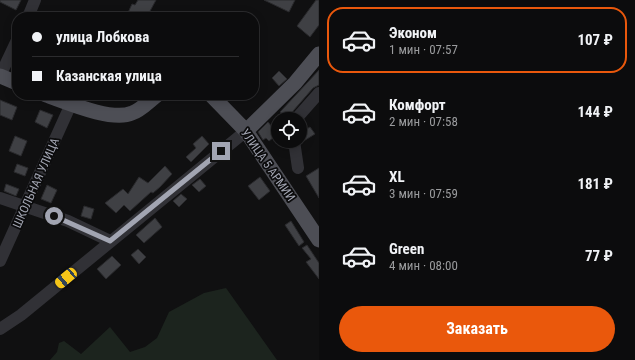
<!DOCTYPE html>
<html lang="ru">
<meta charset="utf-8">
<style>
:root{--surface:#0c0c0d;--page:#1a1a1b;--text:#f1f3f6;--muted:#9a9b9d;--line:#2c2c2e;--accent:#ea580c}
body{margin:0;font-family:"Roboto Condensed",sans-serif;background:var(--page);color:var(--text);height:100vh;display:flex;flex-direction:column;font-size:15px;white-space:nowrap}
*{box-sizing:border-box;margin:0}
p{font-size:13px;color:var(--muted)}
.icon{flex:none;width:22px;height:22px;fill:none;stroke:currentColor;stroke-width:2;stroke-linecap:round;stroke-linejoin:round}
.map{position:relative;flex:1;overflow:hidden}
.sheet{display:flex;flex-direction:column;background:var(--surface);width:316px}
.sheet>*{flex:none}
.top-card{position:absolute;left:12px;top:12px;width:247px;height:88px;border-radius:16px;box-shadow:0 2px 10px #0003,0 0 0 1px var(--line);display:grid;align-content:center;height:88px;padding:0 20px;background:var(--surface)}
.fabs{position:absolute;left:271px;top:112px;display:grid;gap:8px}
.fabs a{display:grid;place-items:center;width:36px;height:36px;border-radius:50%;background:var(--surface);box-shadow:0 2px 10px #0003,0 0 0 1px var(--line);font-size:20px}
.end{position:absolute;width:18px;height:18px;margin:-9px;border:5px solid #a2a5b2;background:#111;box-shadow:0 0 0 2px #111}
.from{border-radius:50%}
.car{position:absolute;width:12px;height:24px;margin:-12px -6px;border-radius:5px;box-shadow:0 0 3px 1px #0007;background:linear-gradient(#f5c518 24%,#345 0 40%,#f5c518 0 76%,#345 0 86%,#f5c518 0)}
.top-card b{display:flex;align-items:center;gap:14px;height:38px;font-size:15px}
.top-card b+b{border-top:1px solid var(--line)}
.top-card i{width:10px;height:10px;background:var(--text)}
ul{padding:7px 0 0;list-style:none}
li{display:flex;align-items:center;gap:12px;height:66px;margin:0 8px 6px;padding:0 12px;border:2px solid transparent;border-radius:16px}
li div{flex:1}
li b{display:block;font-size:15px}
li em{font-style:normal;font-weight:700}
li.on{border-color:var(--accent)}
li>.icon{width:36px;height:36px;stroke-width:1.5}
.primary-button{display:flex;gap:8px;margin-top:auto;padding:8px 20px}
.primary-button a{flex:1;height:46px;border-radius:24px;background:var(--accent);color:#fff;font-size:16px;font-weight:700;line-height:46px;text-align:center}
main{display:flex;flex:1;min-height:0}
.map>svg:first-child{display:block}
.green{fill:#1c241e}
.building{fill:#3f4044;stroke:#2a2a2d}
.lines{fill:none;stroke-linecap:round;stroke-linejoin:round}
.minor{stroke:#313136;stroke-width:12}
.major{stroke:#4d4e55;stroke-width:15}
.route{stroke:#a2a5b2;stroke-width:5}
.labels{text-anchor:middle;dominant-baseline:central;stroke-width:3.5;stroke-linejoin:round;paint-order:stroke}
.street-label{font-size:12px;fill:#a2a5b2;stroke:#0b0b0c}
</style>
<main>
<div class="map">
<svg width="319" height="360" viewBox="0 0 319 360">
<rect width="100%" height="100%" fill="#101011"/>
<path class="green" d="M226 288 277 360H50L57 352 59 343 64 341 81 354 110 327 130 352 145 347 157 338 169 312 204 293Z"/>
<path class="building" d="M0 0H21L16 10 0 2Z
M138 0H156L149 13 157 17H126L132 4 135 5Z
M264 0H295L289 12Z
M316 0H319V25L310 37 297 26Z
M319 70V85L313 88 287 118 280 112Z
M279 71 287 79 279 86 272 78Z
M0 100 17 107 12 120 0 115Z
M40 110 53 115 47 128 35 122Z
M268 122 278 134 269 141 266 138 263 140 258 132Z
M310 127 315 134 302 142 300 133Z
M15 136 27 141 21 156 9 151Z
M202 136 209 144 191 162 186 157 196 148 193 144Z
M17 164 28 168 25 176 14 172Z
M165 166 172 174 160 187 153 193 151 192 130 211 124 205 116 213 105 203 123 189 128 194 139 177 148 183Z
M319 168V198L306 176Z
M260 177 270 191 259 200 248 186Z
M200 179 206 186 199 192 192 185Z
M6 184 19 189 16 196 4 191Z
M47 185 57 190 51 203 41 199Z
M181 194 187 199 179 207 173 201Z
M84 206 94 209 91 219 81 216Z
M155 218 162 227 144 243 136 235Z
M291 221 304 242 299 246 285 225Z
M307 245 319 263V279L306 262 311 259 302 248Z
M138 249 146 257 139 264 131 255Z
M112 256 121 265 106 279 97 269Z"/>
<g class="lines">
<path class="minor" d="M28 17 35 0
M0 76 17 40
M296 119 319 93
M294 141 298 168
M0 198 68 221 110 241
M0 261 71 104
M0 329 21 315 246 131"/>
<path class="major" d="M0 76 17 83
M46 95C66 102 112 122 132 113 141 110 149 101 157 95
M211 95 246 131 319 240
M246 131 295 83 319 54"/>
</g>
<g class="lines">
<path class="route" d="M54 216 110 241 221 151"/>
</g>
<g class="labels">
<g class="street-label">
<text transform="translate(268 165) rotate(55)">УЛИЦА 5 АРМИИ</text>
<text transform="translate(36 183) rotate(-66)">ШКОЛЬНАЯ УЛИЦА</text>
</g>
</g>
</svg>
<div class="fabs">
<a><svg class="icon" aria-label="locate" viewBox="0 0 24 24"><circle cx="12" cy="12" r="6"/><path d="M12 2v4M12 18v4M2 12h4M18 12h4"/></svg></a>
</div>
<i class="end from" style="left:54px;top:216px"></i>
<i class="end" style="left:221px;top:151px"></i>
<i class="car" style="left:66px;top:278px;rotate:230deg"></i>
<div class="top-card">
<b><i class="from"></i>улица Лобкова</b>
<b><i></i>Казанская улица</b>
</div>
</div>
<section class="sheet">
<ul>
<li class="on"><svg class="icon" aria-label="car" viewBox="0 0 24 24"><path d="M5 17H2v-5l4-1 3-4h7l3 4 3 1v5h-3M9 17h6M6 11h13"/><circle cx="7" cy="17" r="2"/><circle cx="17" cy="17" r="2"/></svg><div><b>Эконом</b><p>1 мин · 07:57</p></div><em>107 ₽</em></li>
<li><svg class="icon" aria-label="car" viewBox="0 0 24 24"><path d="M5 17H2v-5l4-1 3-4h7l3 4 3 1v5h-3M9 17h6M6 11h13"/><circle cx="7" cy="17" r="2"/><circle cx="17" cy="17" r="2"/></svg><div><b>Комфорт</b><p>2 мин · 07:58</p></div><em>144 ₽</em></li>
<li><svg class="icon" aria-label="car" viewBox="0 0 24 24"><path d="M5 17H2v-5l4-1 3-4h7l3 4 3 1v5h-3M9 17h6M6 11h13"/><circle cx="7" cy="17" r="2"/><circle cx="17" cy="17" r="2"/></svg><div><b>XL</b><p>3 мин · 07:59</p></div><em>181 ₽</em></li>
<li><svg class="icon" aria-label="car" viewBox="0 0 24 24"><path d="M5 17H2v-5l4-1 3-4h7l3 4 3 1v5h-3M9 17h6M6 11h13"/><circle cx="7" cy="17" r="2"/><circle cx="17" cy="17" r="2"/></svg><div><b>Green</b><p>4 мин · 08:00</p></div><em>77 ₽</em></li>
</ul>
<div class="primary-button"><a>Заказать</a></div>
</section>
</main>
